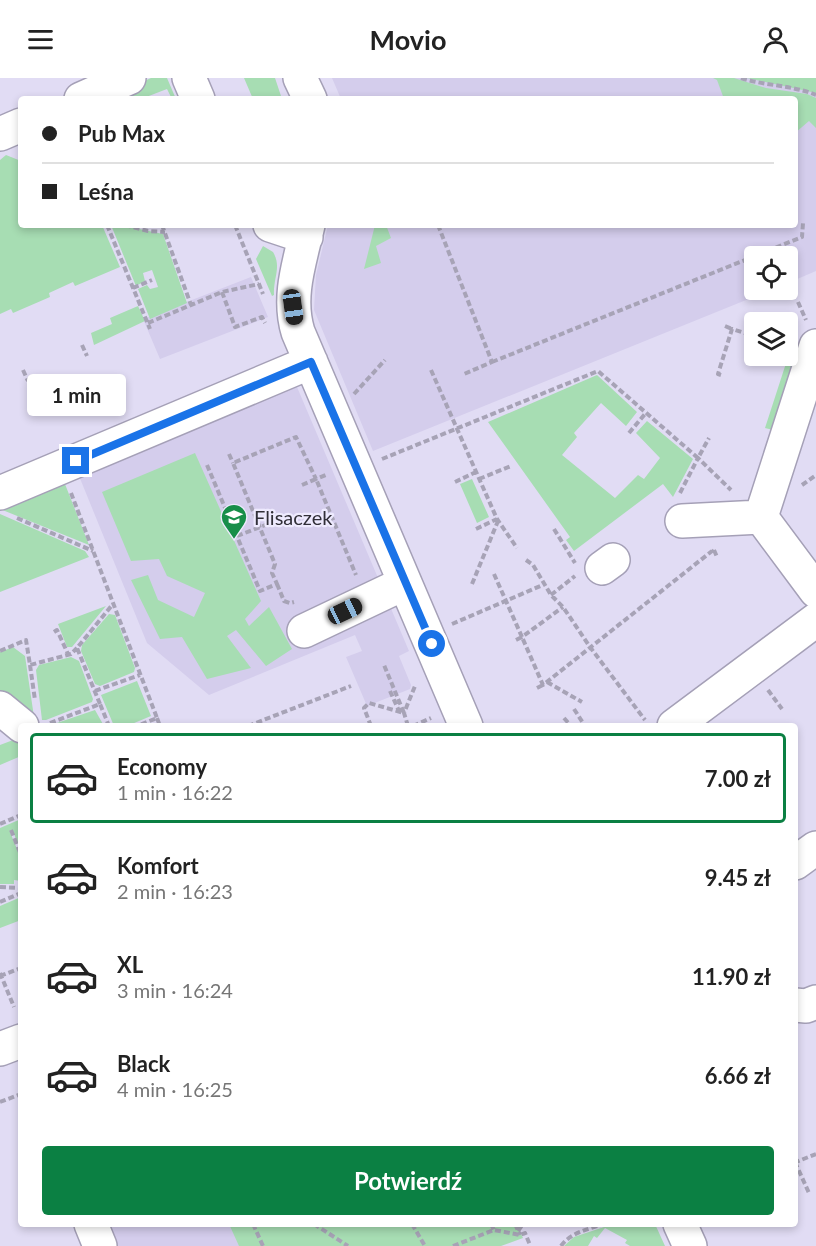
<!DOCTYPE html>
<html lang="pl">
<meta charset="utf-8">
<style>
:root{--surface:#fff;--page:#f2f2f2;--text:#222;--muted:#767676;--line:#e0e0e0;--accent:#0b8043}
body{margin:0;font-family:Lato,sans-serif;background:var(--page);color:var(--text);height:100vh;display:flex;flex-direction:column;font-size:22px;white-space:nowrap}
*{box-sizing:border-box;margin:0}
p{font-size:20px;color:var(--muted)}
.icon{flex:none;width:33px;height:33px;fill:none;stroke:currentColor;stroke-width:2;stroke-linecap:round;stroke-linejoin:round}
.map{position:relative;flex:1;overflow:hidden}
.panel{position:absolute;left:18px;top:645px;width:780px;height:504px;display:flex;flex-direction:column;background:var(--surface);border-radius:6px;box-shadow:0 3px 9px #0003}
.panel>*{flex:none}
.banner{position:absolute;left:18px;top:18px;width:780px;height:132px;border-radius:6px;box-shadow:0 3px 9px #0003;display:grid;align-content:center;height:132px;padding:0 24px;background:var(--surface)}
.tools{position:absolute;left:744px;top:168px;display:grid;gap:12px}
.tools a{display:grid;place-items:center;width:54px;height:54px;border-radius:6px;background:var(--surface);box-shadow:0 3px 9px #0003;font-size:30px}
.end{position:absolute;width:27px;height:27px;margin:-14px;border:8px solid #1a73e8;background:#fff;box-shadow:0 0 0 3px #fff}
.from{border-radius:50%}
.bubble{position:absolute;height:42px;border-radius:6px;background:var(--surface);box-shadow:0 3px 9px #0003;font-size:20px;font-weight:700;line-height:42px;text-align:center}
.car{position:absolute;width:18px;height:36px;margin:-18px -9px;border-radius:8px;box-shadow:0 0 4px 2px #0007;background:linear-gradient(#222 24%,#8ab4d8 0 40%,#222 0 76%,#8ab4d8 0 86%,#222 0)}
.banner b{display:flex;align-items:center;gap:21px;height:57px;font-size:22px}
.banner b+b{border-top:2px solid var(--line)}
.banner i{width:15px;height:15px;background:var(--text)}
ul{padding:10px 0 0;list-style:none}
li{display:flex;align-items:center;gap:18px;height:90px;margin:0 12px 9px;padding:0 12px;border:3px solid transparent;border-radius:6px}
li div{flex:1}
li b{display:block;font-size:22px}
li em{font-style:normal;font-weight:700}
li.on{border-color:var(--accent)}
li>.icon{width:54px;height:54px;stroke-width:1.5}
.action{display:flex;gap:12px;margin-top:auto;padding:12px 24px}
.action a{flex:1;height:69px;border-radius:6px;background:var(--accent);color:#fff;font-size:24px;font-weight:700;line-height:69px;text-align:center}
header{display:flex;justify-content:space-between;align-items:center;height:78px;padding:0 24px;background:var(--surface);font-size:27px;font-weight:700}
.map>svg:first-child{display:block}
.built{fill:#d4cdec}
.green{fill:#a7ddb3}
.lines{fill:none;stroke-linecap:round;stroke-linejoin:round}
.minor-casing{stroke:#a5a0b7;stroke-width:36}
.path{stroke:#a7a3b6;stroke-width:4;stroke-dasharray:6 3;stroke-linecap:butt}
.minor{stroke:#fff;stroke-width:33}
.route{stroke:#1a73e8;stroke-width:8}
.labels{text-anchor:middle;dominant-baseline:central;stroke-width:4.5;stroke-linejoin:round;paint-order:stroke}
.poi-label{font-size:20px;fill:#312f38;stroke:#eeeafe;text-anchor:start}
</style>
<header><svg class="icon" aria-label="menu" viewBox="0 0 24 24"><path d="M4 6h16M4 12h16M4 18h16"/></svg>Movio<svg class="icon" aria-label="person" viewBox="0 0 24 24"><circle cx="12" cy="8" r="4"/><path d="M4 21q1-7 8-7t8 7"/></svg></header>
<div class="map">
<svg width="816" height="1168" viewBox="0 0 816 1168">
<rect width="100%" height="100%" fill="#e1dcf4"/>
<path class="built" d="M332 0H803L816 5V193L788 205V178H754V212H771L373 373 314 232 316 197 328 147H795V21H341Z
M251 199 268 239 160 281 143 241Z
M297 309 409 573 399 578 411 607 410 611 367 628 346 579 362 573 355 557 209 617 147 565 79 398Z
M107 1146H241L252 1168H117Z"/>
<path class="green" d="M151 0H167L176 21H172L167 11 141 21H119L116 16Z
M244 0H275L282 21H253Z
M713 0H734L766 10 807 16 816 20V50L809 43 795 55V21H724L717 2Z
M747 0H816V15Z
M6 77 21 83V147H102L120 189 75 208 73 204 49 215 50 219 13 235 11 231 0 236V82Z
M111 147H120L163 156 187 225 150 241 138 211 147 207 150 211 158 209 152 192 143 195 145 203 136 208Z
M375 147H386L391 160 376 168 381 185 364 191Z
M263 168 273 174C282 189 273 200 274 217L272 218 256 181Z
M138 228 145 243 94 267 91 255 112 246 110 240Z
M789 276 805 282 781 354 765 350Z
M597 297 637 334 626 348 601 325 574 355 577 359 562 377 615 420 638 397 644 401 660 380 636 355 647 343 693 381 673 419 663 406 574 473 566 462 570 459 488 344Z
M195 375 261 523 245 541 249 548 269 529 292 571 266 588 236 552 227 558 251 590 207 601 182 559 160 561 131 502 148 497 158 522 194 539 205 515 167 498 159 481 131 483 102 414Z
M63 401 89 467 0 431Z
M472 401 489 439 477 445 460 406Z
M0 436 85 473 89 479 0 514Z
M106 528 72 569H67L58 546Z
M109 536 115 537 135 590 134 594 100 608 95 606 81 573 82 567Z
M13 569 25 578 34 639 0 618V574Z
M71 579 79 583 93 621 92 624 46 642H42L36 592 39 587Z
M137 603 151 638 127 648H114L101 617Z
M95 632 104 648H51L54 646Z
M21 659V678L0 687V667Z
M21 741V774L13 753 10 754 21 781V803L14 802V806H0V750Z
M21 819V842L0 850V828Z
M229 1146H516L523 1160 501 1168H239Z
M613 1146H655L665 1168H630L625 1165 627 1162 605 1150 597 1160 594 1158 588 1168H564L574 1159Z"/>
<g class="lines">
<g class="minor-casing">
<path id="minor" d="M189 0 198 21
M300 0 310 21
M81 21 129 0
M0 56 21 47
M270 147 306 159
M308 147C300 183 287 218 298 254L466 648
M816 268 761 439 816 513
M0 415 311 284
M682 443 761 439
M602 490 613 482
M304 553 405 505
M0 630 22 648
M674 648 816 542
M795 785 816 770
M795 927 806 928 816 924
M0 971 21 963
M91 1146 100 1168
M680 1146 690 1168"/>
</g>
<path class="path" d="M741 0C766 8 792 7 816 17
M107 147 150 251
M125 147 148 153 165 154
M162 147 191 227
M235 147 263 216
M438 147 492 284 464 296
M133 210 152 202
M222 214 235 249 262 239 265 245
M798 224 806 242
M148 245 222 214 259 206
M725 248 732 251
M82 267 87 278
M492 284 802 159 803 145
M23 292 28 303
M431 292 497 441 517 470
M721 297 718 296 732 251 754 258
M354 316 385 282
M629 355 645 336
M229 376 233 385
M382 381 598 293 698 380 709 360
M207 387 260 513 277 506 272 495 275 486 233 385 296 359 316 401 328 396
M479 401 511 388
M455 404 476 394
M302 407 316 401 356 497
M802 407 816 397
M71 415 157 640 137 648
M680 415 698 380 731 412
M17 440 93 473
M476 451 497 441
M554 451 575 485
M237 458 268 446
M714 472 717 479
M526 482 533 487 551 517 563 529 590 569 645 642
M494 496 522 559 563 529
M277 506 284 523 290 525 294 524
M472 506 498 443
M551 517 575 498
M452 546 545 506
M54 554 57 552 68 576
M516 562 522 559 543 607 712 473 710 470
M0 573 26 562 30 587 71 576 77 570
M30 587 35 622
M547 604 582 624
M537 610 543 607
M768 612 782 631
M95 613 140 597
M390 613 399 633
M100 626 77 570 113 526
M574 631 585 648
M157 640 160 648
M564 640 571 648
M50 645 100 626 109 648
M248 648 351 608
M371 648 364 630 369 625 404 635 384 587
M408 648 404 635 415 608
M413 648 431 640
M0 746 21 737
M11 752 21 777
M0 809 21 810
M0 824 21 815
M0 895 14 929
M0 898 21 890
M0 1024 21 1016
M795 1082 796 1084 816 1076
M795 1084 809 1115
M253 1146 263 1168
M314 1146 348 1168
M412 1146 425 1168
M491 1146 494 1152
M515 1146 520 1157
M518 1153 523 1146
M453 1168 494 1152 520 1157 525 1155 530 1167
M561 1168C571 1154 589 1151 604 1146"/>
<use href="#minor" class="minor"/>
</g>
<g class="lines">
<path class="route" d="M76 383 311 284 432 566"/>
</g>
<defs>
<g id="school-pin" transform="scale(1.35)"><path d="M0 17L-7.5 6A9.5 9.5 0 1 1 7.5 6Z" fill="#178e49" stroke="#eeeafe"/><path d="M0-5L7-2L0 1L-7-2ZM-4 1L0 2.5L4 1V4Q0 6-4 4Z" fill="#fff"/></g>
</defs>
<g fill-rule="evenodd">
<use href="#school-pin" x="234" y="439"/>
</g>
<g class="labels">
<g class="poi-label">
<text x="254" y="439">Flisaczek</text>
</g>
</g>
</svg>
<div class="tools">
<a><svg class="icon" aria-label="locate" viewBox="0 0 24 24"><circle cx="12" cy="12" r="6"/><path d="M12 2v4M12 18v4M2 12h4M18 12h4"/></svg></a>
<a><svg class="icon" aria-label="layers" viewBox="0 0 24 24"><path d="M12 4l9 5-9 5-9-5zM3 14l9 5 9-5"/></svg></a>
</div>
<i class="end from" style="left:432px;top:566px"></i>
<i class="end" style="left:76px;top:383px"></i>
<div class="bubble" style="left:27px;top:296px;width:99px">1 min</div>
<i class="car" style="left:293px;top:229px;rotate:172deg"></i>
<i class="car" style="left:345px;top:533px;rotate:65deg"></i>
<div class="banner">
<b><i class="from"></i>Pub Max</b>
<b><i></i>Leśna</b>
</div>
<section class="panel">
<ul>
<li class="on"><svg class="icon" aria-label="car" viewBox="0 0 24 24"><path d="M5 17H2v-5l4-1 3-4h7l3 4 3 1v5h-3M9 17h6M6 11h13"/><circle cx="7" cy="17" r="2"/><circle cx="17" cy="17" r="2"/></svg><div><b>Economy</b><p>1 min · 16:22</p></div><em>7.00 zł</em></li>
<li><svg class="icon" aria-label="car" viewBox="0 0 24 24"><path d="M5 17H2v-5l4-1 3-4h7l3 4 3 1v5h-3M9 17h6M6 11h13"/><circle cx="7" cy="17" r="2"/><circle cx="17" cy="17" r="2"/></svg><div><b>Komfort</b><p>2 min · 16:23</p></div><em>9.45 zł</em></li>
<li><svg class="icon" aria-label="car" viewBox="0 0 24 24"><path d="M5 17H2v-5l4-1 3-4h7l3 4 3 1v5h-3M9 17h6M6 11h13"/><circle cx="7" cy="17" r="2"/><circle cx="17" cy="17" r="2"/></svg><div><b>XL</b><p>3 min · 16:24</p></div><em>11.90 zł</em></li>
<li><svg class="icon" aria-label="car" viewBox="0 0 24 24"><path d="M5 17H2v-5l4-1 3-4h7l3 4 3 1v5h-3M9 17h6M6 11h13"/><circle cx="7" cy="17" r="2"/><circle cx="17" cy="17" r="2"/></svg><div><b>Black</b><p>4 min · 16:25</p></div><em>6.66 zł</em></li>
</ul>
<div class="action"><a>Potwierdź</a></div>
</section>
</div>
